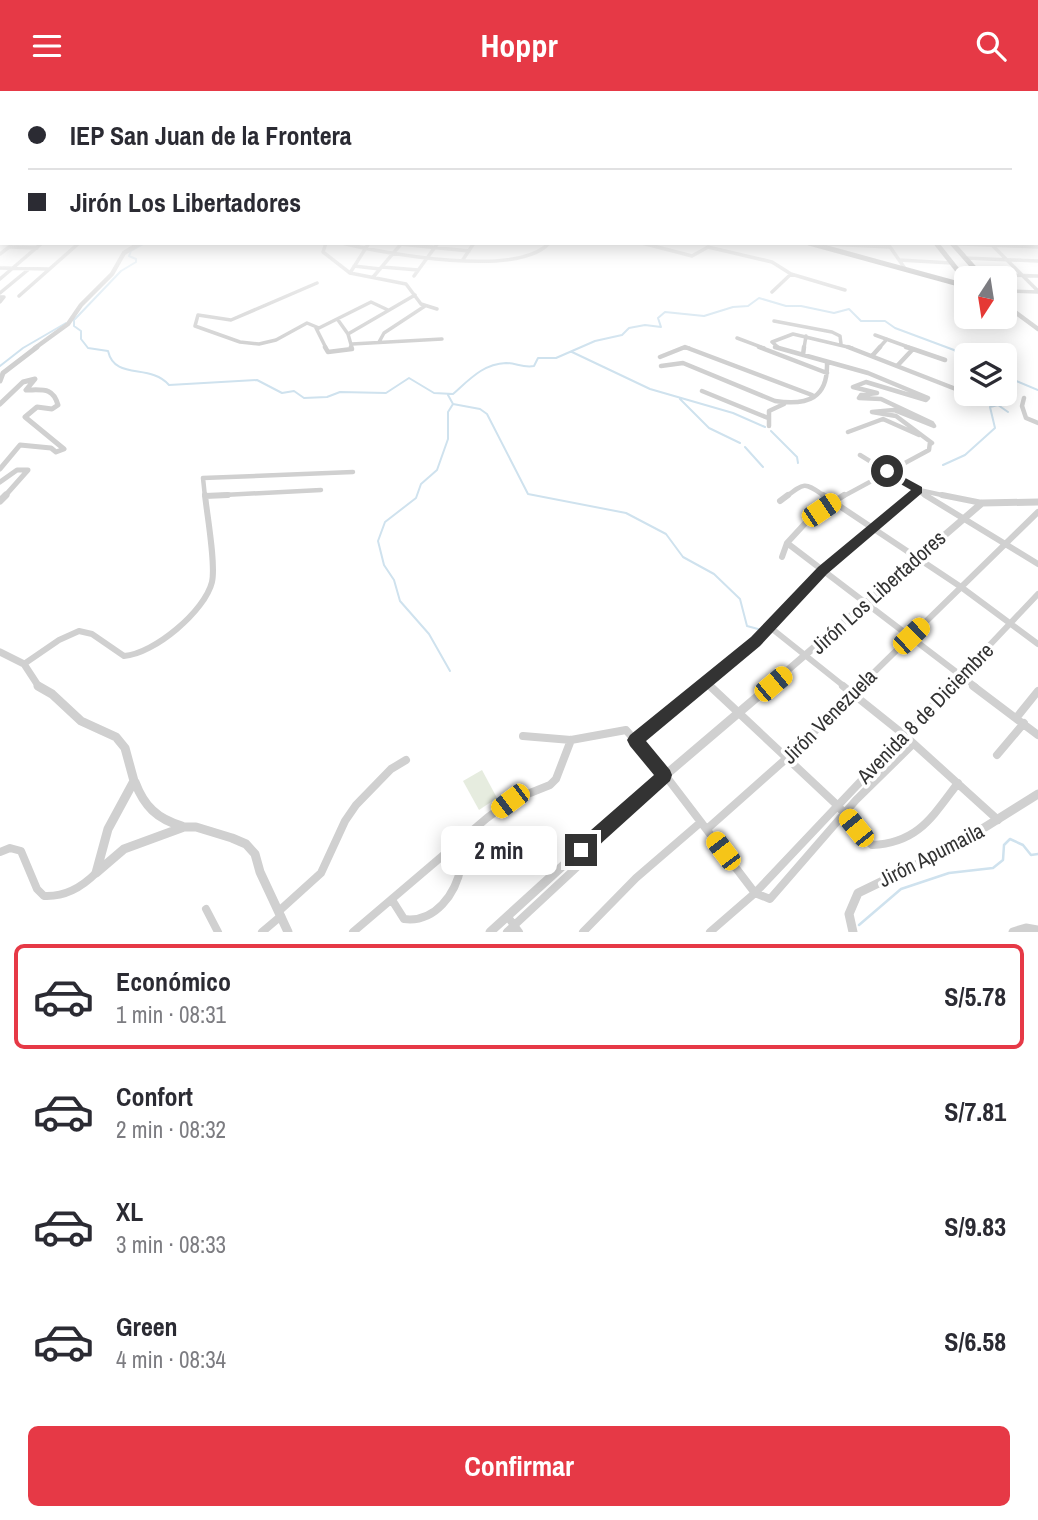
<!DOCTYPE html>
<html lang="es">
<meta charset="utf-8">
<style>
:root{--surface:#fff;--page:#f7f7f7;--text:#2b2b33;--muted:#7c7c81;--line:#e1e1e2;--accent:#e63946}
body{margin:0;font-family:"Archivo Narrow",sans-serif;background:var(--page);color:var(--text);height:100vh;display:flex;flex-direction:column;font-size:26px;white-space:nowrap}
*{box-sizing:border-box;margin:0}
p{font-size:23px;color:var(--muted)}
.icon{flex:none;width:38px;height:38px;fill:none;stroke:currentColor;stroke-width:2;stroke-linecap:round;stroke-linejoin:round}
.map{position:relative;height:841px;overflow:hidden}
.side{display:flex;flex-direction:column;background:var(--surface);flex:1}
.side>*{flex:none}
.banner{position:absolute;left:0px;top:0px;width:1040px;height:154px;box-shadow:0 4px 18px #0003;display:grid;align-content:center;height:154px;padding:0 28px;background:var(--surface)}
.needle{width:46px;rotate:192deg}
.tools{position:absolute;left:954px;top:175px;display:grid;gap:14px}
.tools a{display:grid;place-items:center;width:63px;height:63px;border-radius:10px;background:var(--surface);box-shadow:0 4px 18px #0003;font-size:35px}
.end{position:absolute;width:32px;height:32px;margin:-16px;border:9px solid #333;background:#fff;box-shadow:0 0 0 4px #fff}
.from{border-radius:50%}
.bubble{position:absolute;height:49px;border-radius:10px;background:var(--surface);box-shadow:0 4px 18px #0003;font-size:23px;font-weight:700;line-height:49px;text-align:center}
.car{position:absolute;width:21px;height:42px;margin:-21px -10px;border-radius:9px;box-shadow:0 0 5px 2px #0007;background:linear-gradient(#f5c518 24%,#345 0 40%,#f5c518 0 76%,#345 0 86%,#f5c518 0)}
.banner b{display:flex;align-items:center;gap:24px;height:66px;font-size:26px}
.banner b+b{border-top:2px solid var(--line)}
.banner i{width:18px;height:18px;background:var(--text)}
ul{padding:12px 0 0;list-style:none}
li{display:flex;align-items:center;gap:21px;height:105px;margin:0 14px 10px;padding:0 14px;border:4px solid transparent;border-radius:10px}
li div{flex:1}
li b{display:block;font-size:26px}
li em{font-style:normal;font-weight:700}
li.selected{border-color:var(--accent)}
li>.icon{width:63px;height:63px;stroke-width:1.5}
.primary-button{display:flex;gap:14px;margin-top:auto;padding:14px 28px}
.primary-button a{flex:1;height:80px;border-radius:10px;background:var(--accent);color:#fff;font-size:28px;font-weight:700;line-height:80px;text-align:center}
header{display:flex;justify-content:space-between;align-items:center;height:91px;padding:0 28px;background:var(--accent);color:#fff;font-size:32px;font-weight:700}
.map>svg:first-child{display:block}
.green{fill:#e6ecdf}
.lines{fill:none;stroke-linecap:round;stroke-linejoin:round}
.stream-far1{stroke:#cfe2ee;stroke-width:2}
.stream{stroke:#cfe2ee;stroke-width:2.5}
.minor-far3{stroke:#d0d0d0;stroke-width:3.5}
.minor-far2{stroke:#d0d0d0;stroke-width:4.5}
.minor-far1{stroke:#d0d0d0;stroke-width:6}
.minor{stroke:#d0d0d0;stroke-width:8}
.tertiary-far3{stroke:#d0d0d0;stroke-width:4.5}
.tertiary-far2{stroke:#d0d0d0;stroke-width:5}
.tertiary-far1{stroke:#d0d0d0;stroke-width:7}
.tertiary{stroke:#d0d0d0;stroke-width:9}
.trunk{stroke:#a2a2a2;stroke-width:5}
.route{fill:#333}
.labels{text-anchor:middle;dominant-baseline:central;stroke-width:7;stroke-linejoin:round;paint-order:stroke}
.near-street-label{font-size:21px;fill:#333;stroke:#fff}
</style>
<header><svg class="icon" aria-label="menu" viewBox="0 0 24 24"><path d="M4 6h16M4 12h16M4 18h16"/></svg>Hoppr<svg class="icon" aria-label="search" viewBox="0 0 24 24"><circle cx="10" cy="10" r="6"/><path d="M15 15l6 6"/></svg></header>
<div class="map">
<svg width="1038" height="841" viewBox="0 0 1038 841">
<rect width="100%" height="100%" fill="#fff"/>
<path class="green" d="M482 679 497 707 479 719 463 690Z"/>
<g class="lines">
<path class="stream-far1" d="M74 228V235L81 240V248L88 257 108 260C115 290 150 272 169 294L257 289 282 302 294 300 304 307 327 306 340 301 386 302 409 287 434 302 453 303C470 288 483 273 506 272 516 272 523 277 534 275L538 267H556L595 250 622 244 629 237 645 234 661 236 658 227 665 221 704 225 733 216 748 215 759 207 786 215H801L834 222 849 218 861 230H885L895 237 954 259 964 268 961 272 966 280
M75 228 121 180 136 171V168L129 165 131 160 145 152
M572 261 650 298 733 322 765 336
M0 275 23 257 66 232
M1004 285 1038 299
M448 304 453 313 480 318 487 323 528 403 626 422 666 443 683 466 714 483 740 508 747 535 758 538
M680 308 709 337 740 352
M998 314 1008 321
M771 340 797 366 798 372
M745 356 763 376
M943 374 965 364 995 337 990 316 998 314 996 303
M450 580 429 543 400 510 394 489 384 474 378 450 385 431 416 407 421 393 437 379 448 348V321L453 313"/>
<path class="stream" d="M859 834 901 798 949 782 993 777 1003 769 1004 754 1010 748 1023 754 1031 764 1038 763"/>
<path class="minor-far3" d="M10 152 11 156 37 157
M326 152 323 161 350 182 406 193 421 213 437 218
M342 152C385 163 519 187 549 152
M642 152 692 165 708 156 772 171 791 183 845 199
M938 152 1038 156
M400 153 469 160
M826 153 890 156
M888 153 906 179
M993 155 1038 200
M0 163 9 156
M965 167 1038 170
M899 169 952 172
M462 170 474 152
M354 175 380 178
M382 176 418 179
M0 177 49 178
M350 182 369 152
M979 183 1038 185
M374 185 401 153
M414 185 438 152
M0 188 42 152
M317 192 231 229 198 224 195 235 240 251 259 253 276 249 307 232 319 237 371 211 388 219
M1004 200 1038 201
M772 201 791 183
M0 202 29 178
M19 205 79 152
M0 206H4L0 211
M338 229 348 243 352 257
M774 230 832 241 840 245 841 253
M316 237 326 257
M348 243 415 204
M875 244 911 257
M737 247 764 257
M379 251 384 242 425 215
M352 253 442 248
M682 257H689
M779 257 772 251 793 243 852 257
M804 257 806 245
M879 257 887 248"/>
<path class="minor-far2" d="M325 256 328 261 352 258 351 256
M759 256 827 282
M775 256 868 282 928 307 926 309 866 291 853 296 877 302 861 304 859 307 881 308 932 332 934 335 894 319 872 321 896 325 932 352
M848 256 966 302
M906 256 913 258
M803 264 804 256
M872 265 880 256
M660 266 685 256 812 304
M898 274 913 258 945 269
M661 275 683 272 775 310C808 315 828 307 827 272
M702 300 768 327
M967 303 991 313
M1024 307 1022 315 1026 327 1038 332
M769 335V320L784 313
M848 341 883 328 919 344
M860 364 928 406
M205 405 321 399
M205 406 203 387 353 381
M786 406C806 390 805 392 826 406
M842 406 929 359 930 351
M911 406 919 399 951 406"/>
<path class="minor-far1" d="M823 404 961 496 1038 553
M844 404 810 427 787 452 976 596
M925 404 1038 473
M942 404 982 412
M205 405 228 404
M780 410 788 404
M782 466 787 452
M771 537 845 596
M24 573 59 549 79 540 92 543 124 565C154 563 205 520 212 491 216 473 207 424 205 404
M705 590 712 596
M699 596 771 537 823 479 913 404
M859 596 1038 421
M950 596 1038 503"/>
<path class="minor" d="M710 595 837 714 872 754C918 752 932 726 958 692
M843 595 903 643 998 729
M973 595 1038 644
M1017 626 1038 600
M523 645 571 649 626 639 665 684 755 802 770 808 856 709 913 653
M635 649 701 595
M997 664 1024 632
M707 738 787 667 861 595
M0 761 10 757 21 760 37 798 44 805C64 806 82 796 96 782
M392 809 404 828C435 832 456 803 461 775L450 760
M206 818 218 841
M279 820 321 782 345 730 356 714 391 678 406 669
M508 826 519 841
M262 841 281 825
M353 841 487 727 510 710 550 694 556 688 571 649
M507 841 578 775 608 738
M583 841 636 787 701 731
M710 841 755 802 951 595"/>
<path class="tertiary-far3" d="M1004 213 1038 238
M35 257 68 233 81 214 112 183 124 162 140 152"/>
<path class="tertiary-far2" d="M0 290 3 282 37 256
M0 313 23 291 35 288 26 299C43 299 53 296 58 314L52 318 37 316 25 326 64 358 56 361 51 357 20 354 0 378
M0 391 17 379H28L4 406"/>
<path class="tertiary-far1" d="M0 410 6 404
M0 561 24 573 39 596
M768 596 982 412 1038 411"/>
<path class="tertiary" d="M38 595 52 603 81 630 116 646 125 657 134 690 108 738 96 782 124 758 184 736H196L232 747 246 753 255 763 260 781 288 841
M135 691C144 715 157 728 182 735
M490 841 622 721 770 595
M853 841 849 823 858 802 955 755 1038 703
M1013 841 1026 837 1038 839"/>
<path class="trunk" d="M809 152 966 195
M936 152 966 190
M952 152 983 187"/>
</g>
<linearGradient id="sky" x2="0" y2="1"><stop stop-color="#9ec6ea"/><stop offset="0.54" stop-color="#fff"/><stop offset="1" stop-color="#fff" stop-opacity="0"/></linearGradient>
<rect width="1038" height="259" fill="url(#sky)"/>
<path class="route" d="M887 377 922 396V402L827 483 760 555 646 650 670 679 672 684 670 690 587 765 581 767 575 765 573 759 575 753 654 684 630 655 627 649 630 644 751 546 818 476 911 399 883 383V378Z"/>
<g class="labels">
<g class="near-street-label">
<text transform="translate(878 501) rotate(-42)">Jirón Los Libertadores</text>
<text transform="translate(925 622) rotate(-46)">Avenida 8 de Diciembre</text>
<text transform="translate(829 625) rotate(-45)">Jirón Venezuela</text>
<text transform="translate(931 764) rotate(-27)">Jirón Apumaila</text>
</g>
</g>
</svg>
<div class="tools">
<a><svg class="needle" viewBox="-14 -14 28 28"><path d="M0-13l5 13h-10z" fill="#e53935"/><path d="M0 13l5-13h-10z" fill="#7c7c81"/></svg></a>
<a><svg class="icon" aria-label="layers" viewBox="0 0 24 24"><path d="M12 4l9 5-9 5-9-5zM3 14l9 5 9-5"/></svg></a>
</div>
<i class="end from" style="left:887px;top:380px"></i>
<i class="end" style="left:581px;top:759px"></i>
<div class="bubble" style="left:441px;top:735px;width:116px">2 min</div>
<i class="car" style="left:821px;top:419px;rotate:56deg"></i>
<i class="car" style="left:911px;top:545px;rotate:46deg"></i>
<i class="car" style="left:773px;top:593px;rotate:50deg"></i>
<i class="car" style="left:510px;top:710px;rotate:233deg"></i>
<i class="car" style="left:856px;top:737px;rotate:321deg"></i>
<i class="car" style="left:723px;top:760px;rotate:323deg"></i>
<div class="banner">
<b><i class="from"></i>IEP San Juan de la Frontera</b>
<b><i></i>Jirón Los Libertadores</b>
</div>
</div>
<section class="side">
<ul>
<li class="selected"><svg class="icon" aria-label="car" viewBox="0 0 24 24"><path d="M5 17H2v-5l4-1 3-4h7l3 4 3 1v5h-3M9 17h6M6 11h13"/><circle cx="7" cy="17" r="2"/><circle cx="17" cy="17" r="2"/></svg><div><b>Económico</b><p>1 min · 08:31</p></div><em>S/5.78</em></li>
<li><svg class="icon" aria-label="car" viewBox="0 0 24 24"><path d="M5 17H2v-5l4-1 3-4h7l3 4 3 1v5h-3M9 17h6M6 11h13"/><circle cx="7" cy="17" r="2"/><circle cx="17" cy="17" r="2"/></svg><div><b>Confort</b><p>2 min · 08:32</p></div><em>S/7.81</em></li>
<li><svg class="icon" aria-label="car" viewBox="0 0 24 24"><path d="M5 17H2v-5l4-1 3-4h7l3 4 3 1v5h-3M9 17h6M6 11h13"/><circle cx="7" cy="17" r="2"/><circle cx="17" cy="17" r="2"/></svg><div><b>XL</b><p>3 min · 08:33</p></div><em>S/9.83</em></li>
<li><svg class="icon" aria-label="car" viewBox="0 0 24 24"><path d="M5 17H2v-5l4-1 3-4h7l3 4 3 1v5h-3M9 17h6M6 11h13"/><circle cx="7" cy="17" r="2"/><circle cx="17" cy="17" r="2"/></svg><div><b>Green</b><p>4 min · 08:34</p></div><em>S/6.58</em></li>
</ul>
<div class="primary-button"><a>Confirmar</a></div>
</section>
